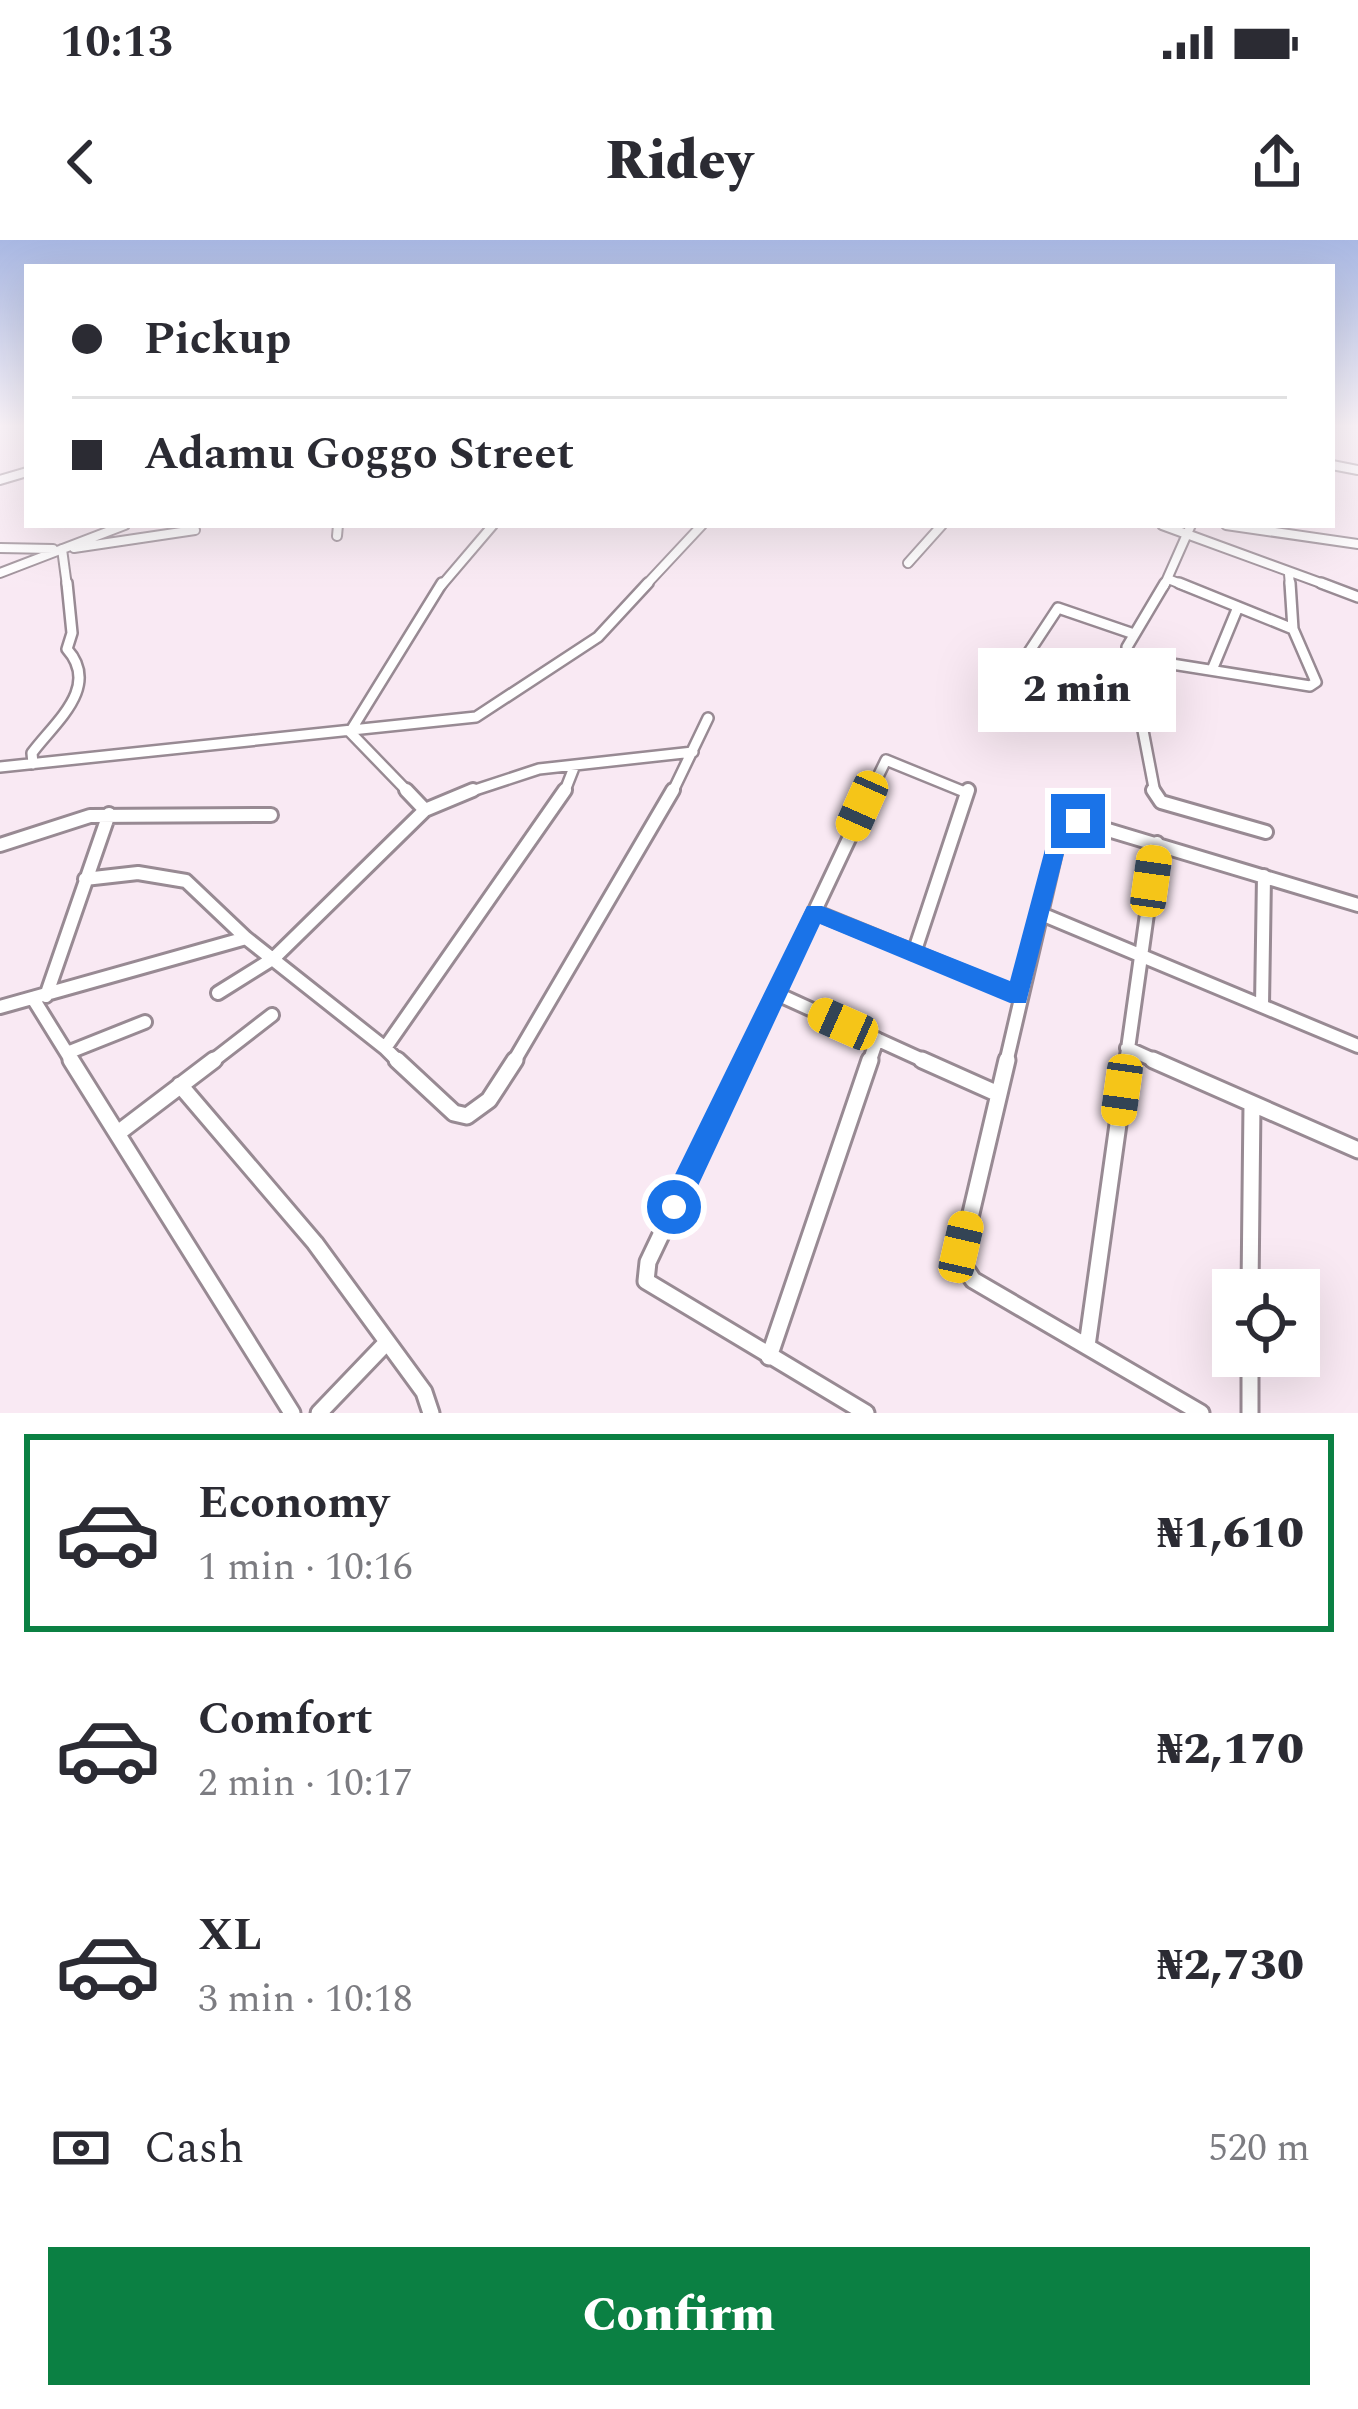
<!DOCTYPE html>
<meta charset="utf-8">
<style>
:root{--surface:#fff;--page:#f2f2f3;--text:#2b2b33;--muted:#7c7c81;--line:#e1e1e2;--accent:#0b8043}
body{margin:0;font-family:Spectral,serif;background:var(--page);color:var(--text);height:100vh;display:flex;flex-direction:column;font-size:45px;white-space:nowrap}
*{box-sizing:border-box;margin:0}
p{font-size:39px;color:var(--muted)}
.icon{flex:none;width:66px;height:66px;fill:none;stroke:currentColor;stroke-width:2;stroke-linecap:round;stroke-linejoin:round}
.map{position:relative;height:1173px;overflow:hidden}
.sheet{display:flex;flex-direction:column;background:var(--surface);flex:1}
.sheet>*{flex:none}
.guide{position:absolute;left:24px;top:24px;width:1311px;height:264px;border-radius:0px;box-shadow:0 12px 48px #0002;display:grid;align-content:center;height:264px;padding:0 48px;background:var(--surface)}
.controls{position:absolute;left:1212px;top:1029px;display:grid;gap:24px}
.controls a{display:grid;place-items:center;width:108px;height:108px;border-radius:0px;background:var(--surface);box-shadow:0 12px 48px #0002;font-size:60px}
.end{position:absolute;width:54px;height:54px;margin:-27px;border:15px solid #1a73e8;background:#fff;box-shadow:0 0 0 6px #fff}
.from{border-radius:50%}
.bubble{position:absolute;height:84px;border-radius:0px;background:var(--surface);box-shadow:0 12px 48px #0002;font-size:39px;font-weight:800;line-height:84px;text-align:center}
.car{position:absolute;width:36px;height:72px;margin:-36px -18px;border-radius:15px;box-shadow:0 0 9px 3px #0007;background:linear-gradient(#f5c518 24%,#345 0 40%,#f5c518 0 76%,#345 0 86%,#f5c518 0)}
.guide b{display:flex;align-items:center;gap:42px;height:114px;font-size:45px}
.guide b+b{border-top:3px solid var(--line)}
.guide i{width:30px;height:30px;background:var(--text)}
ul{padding:21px 0 0;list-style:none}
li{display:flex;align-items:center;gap:36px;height:198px;margin:0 24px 18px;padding:0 24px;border:6px solid transparent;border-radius:0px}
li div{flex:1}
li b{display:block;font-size:45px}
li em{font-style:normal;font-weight:800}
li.active{border-color:var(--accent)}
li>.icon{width:108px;height:108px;stroke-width:1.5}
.pay{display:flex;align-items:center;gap:30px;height:132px;padding:0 48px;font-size:45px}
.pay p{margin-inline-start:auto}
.primary-button{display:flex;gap:24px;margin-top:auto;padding:24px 48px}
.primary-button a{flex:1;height:138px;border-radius:0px;background:var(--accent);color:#fff;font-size:48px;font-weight:800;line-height:138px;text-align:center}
.status{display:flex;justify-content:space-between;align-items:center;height:84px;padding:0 60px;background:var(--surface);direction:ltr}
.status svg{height:33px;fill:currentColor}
header{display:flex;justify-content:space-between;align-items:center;height:156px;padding:0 48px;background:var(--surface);font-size:54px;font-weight:800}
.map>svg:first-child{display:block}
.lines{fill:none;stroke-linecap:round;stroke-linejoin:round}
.minor-far3-casing{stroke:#988a93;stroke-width:12}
.minor-far2-casing{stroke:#988a93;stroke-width:14}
.minor-far1-casing{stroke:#988a93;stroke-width:18}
.minor-casing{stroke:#988a93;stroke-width:21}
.tertiary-casing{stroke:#988a93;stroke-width:12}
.minor-far3{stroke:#fff;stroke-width:8}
.minor-far2{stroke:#fff;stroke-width:9}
.minor-far1{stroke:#fff;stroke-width:12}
.minor{stroke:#fff;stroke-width:15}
.tertiary{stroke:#fff;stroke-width:8}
.route{fill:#1a73e8}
</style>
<div class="status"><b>10:13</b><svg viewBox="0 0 49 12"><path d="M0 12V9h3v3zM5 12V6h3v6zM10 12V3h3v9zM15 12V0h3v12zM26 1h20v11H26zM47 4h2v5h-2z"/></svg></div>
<header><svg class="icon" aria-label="back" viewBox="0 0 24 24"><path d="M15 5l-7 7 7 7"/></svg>Ridey<svg class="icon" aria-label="share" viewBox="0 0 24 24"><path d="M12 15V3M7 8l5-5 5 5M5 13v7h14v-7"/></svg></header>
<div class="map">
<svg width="1358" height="1173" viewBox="0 0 1358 1173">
<rect width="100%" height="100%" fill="#f9e9f3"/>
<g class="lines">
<g class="minor-far3-casing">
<path id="minor-far3" d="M1332 225 1358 230
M1162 285 1329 346
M1226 285 1358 304
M337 296 338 285
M0 308 53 309
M74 308 195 290
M62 309 67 346
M908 323 942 285
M0 333 125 285
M1289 334 1290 346
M1168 339 1186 346
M441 346 493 285
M645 346 702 285
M1164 346 1191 285"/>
</g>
<g class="minor-far2-casing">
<path id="minor-far2" d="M1179 343 1293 389
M1321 343 1358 357
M1027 415 1058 368 1131 393
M1128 417 1310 446 1316 442 1293 389 1290 343
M1212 430 1238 367
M33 524 32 513C55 482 101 447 67 409L72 393 67 343
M0 527 476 477 598 397 648 343
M409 553 350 492 442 343
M466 553 539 529 693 512
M564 553 575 525
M672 553 708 478
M870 553 886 520 967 553
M1155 553 1127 407 1165 343"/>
</g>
<g class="minor-far1-casing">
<path id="minor-far1" d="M406 550 425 570
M1153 550 1161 562 1266 592
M0 605 90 576 271 575
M85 639 138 633 186 641 246 698 385 808 565 550
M815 672 1018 755
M1039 673 1358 806
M914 713 968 550
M218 753 274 718 425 570 473 550
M775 753 929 823
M46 756 109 574
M34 760 73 823
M1262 765 1264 636
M0 767 246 698
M385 808 400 823
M1127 808 1160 823
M67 813 145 782
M210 823 272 775
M513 823 673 550
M743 823 872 550
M869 823 877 799
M1006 823 1062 583 1078 581 1358 665
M1126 823 1157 603"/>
</g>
<g class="minor-casing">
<path id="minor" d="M71 820 292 1173
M397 820 454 873 467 876 489 860 515 820
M744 820 648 1022 646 1041 866 1173
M922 820 996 853
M1007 820 960 1020 973 1040 1201 1173
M1153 820 1358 910
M180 845 315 1003 424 1152 431 1173
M118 893 214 820
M1250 1050 1252 864
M1087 1106 1127 820
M1250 1116V1173
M769 1117 870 820
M319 1173 387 1102"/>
</g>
<g class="tertiary-casing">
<path id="tertiary" d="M0 240 27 232"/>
</g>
<use href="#minor-far3" class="minor-far3"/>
<use href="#minor-far2" class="minor-far2"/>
<use href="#minor-far1" class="minor-far1"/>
<use href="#minor" class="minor"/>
<use href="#tertiary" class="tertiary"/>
</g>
<linearGradient id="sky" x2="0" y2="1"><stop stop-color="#a9b8e3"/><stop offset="0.53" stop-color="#fcf5fa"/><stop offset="1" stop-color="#fcf5fa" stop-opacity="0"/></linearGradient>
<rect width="1358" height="351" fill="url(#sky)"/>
<path class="route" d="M1078 574 1088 581 1070 590 1026 763H1010L820 684 684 976H664V957L807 666H822L1010 741 1052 583Z"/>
</svg>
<div class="controls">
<a><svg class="icon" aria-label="locate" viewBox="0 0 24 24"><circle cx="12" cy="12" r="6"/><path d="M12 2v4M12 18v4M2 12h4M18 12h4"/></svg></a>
</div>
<i class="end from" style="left:674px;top:967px"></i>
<i class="end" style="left:1078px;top:581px"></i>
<div class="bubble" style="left:978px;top:408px;width:198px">2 min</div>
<i class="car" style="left:862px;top:566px;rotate:204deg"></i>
<i class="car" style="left:1151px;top:641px;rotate:8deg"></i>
<i class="car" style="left:843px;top:784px;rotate:294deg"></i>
<i class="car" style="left:1122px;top:850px;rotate:188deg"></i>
<i class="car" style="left:961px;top:1007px;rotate:13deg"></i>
<div class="guide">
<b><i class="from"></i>Pickup</b>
<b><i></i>Adamu Goggo Street</b>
</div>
</div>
<section class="sheet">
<ul>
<li class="active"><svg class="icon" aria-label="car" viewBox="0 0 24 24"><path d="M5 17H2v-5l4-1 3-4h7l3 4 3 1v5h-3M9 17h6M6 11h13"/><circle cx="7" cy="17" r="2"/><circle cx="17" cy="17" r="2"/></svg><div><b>Economy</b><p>1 min · 10:16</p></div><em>₦1,610</em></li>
<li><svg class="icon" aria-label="car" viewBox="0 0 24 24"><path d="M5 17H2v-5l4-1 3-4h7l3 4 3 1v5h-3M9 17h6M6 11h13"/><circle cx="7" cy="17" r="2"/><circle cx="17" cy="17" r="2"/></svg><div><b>Comfort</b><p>2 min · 10:17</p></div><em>₦2,170</em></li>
<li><svg class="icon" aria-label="car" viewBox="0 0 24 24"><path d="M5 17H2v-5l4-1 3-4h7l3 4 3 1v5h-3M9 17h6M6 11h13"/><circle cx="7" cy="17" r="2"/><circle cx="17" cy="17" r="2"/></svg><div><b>XL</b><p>3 min · 10:18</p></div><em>₦2,730</em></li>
</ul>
<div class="pay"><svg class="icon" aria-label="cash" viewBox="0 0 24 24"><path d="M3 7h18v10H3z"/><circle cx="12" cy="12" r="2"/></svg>Cash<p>520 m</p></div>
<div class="primary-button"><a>Confirm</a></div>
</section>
